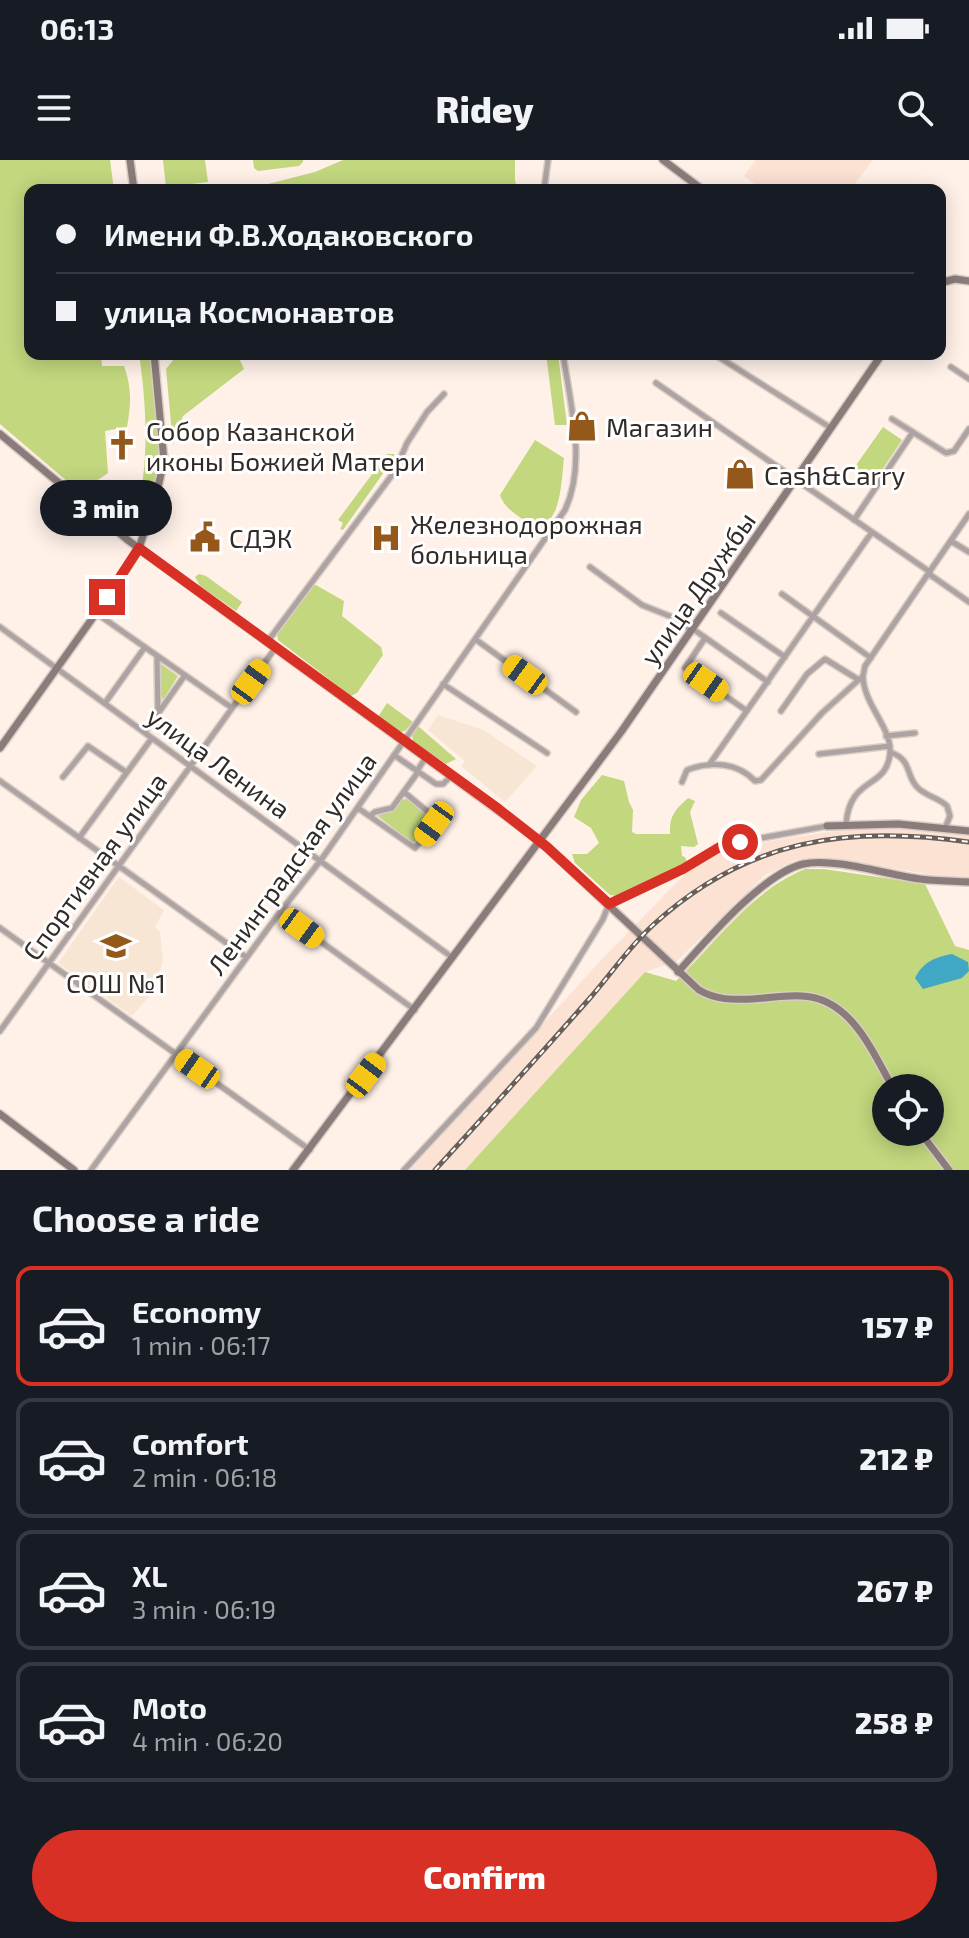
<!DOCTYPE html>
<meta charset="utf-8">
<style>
:root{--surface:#171b24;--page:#242831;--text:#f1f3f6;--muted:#9ea1a6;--line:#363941;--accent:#d93025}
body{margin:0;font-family:"Exo 2",sans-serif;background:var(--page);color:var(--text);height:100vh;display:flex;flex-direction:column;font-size:30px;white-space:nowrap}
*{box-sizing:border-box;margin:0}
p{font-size:26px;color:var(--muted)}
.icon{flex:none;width:44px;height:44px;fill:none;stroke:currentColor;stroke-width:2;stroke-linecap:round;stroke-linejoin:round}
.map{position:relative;height:1010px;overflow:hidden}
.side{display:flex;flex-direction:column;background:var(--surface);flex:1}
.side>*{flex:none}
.top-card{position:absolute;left:24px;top:24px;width:922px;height:176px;border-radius:16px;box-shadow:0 4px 20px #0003;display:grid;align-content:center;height:176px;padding:0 32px;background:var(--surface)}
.fabs{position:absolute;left:872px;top:914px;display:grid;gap:16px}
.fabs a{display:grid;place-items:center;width:72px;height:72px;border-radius:50%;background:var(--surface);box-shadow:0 4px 20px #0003;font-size:40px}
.end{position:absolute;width:36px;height:36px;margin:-18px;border:10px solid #d93025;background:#fff;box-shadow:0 0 0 4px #fff}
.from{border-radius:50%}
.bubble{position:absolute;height:56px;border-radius:28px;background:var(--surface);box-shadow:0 4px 20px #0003;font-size:26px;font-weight:800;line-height:56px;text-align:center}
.car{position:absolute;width:24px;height:48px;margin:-24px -12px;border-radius:10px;box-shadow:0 0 6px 2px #0007;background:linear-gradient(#f5c518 24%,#345 0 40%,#f5c518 0 76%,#345 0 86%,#f5c518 0)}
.top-card b{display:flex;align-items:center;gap:28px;height:76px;font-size:30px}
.top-card b+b{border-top:2px solid var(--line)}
.top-card i{width:20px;height:20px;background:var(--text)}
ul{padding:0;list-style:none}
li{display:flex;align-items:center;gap:24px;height:120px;margin:0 16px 12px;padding:0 16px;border:4px solid var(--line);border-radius:16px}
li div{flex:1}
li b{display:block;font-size:30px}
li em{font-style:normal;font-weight:800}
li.on{border-color:var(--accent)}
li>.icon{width:72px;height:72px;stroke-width:1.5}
h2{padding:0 32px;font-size:36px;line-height:96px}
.button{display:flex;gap:16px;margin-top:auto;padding:16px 32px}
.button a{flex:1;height:92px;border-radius:48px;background:var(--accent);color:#fff;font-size:32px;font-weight:800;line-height:92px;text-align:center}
.status{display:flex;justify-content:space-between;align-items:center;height:56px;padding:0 40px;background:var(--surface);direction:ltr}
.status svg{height:22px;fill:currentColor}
header{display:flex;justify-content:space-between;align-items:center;height:104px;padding:0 32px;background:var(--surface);font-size:36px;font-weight:800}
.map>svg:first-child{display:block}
.built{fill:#fbe2d3}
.education{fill:#f8e6d5}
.green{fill:#c2d77e;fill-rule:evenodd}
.water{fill:#40a8c5}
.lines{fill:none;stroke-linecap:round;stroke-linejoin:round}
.street-casing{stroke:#dacdc5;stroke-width:8}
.secondary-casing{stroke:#dacdc5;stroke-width:10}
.street{stroke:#aca3a2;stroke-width:5}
.secondary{stroke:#8a7c7b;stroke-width:7}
.rail-casing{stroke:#685f59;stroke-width:5}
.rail{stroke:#fff;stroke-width:2;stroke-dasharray:6;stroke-linecap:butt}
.route{stroke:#d93025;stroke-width:10}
.labels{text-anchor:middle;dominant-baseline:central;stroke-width:6;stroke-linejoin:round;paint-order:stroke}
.poi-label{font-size:26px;fill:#312a26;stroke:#fff;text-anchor:start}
.street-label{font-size:26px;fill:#312a26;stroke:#fff}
</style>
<div class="status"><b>06:13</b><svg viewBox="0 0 49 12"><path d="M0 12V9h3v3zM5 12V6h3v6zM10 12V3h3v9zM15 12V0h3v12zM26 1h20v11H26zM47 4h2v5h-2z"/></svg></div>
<header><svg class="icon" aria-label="menu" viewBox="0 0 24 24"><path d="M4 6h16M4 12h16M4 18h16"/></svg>Ridey<svg class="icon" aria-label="search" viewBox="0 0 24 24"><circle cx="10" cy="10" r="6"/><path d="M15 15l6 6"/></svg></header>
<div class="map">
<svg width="969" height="1010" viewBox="0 0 969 1010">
<rect width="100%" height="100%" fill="#fff1e8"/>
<path class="built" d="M756 0H873L850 30H762L744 16Z
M890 668 969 676V717H947L822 697 796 700 765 715 677 801 645 812 465 1010H410L602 799 688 711 728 688 847 669Z"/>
<path class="education" d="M438 555 484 570 537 606 505 642 461 606 465 601 428 570Z
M119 717 164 750 155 767 160 772 163 801 153 832 132 856 58 803Z"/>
<path class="green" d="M0 0H110L114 30H30V194H101L102 206H124C132 228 131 245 127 267L105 271 108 313 92 324 83 335 0 264Z
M163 0H205L208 22 166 27Z
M253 0H303V2L299 6 258 11 254 8Z
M343 0H515V21L518 30H244L315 12Z
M139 194H149L158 270 159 309 145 359C134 344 140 335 143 318 148 278 145 234 139 194Z
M178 194H237L244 209 183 256 173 285 166 209Z
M546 194H558L567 265H555Z
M883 267 902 280 874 322 854 308Z
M535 280 564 298C561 324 561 384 521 358 512 352 503 345 500 335Z
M387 294H394V298L343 370 340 369 343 363 338 360Z
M105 323 132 325 135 329 130 351 108 359 87 342Z
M199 414 206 416 242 442 236 451 200 426 195 417Z
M314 424 344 441 342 456 381 487 383 495 357 533 351 536 278 480 277 474Z
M161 504 178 516 163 540 160 534Z
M387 543 413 562 405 571 400 572 378 557Z
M418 566 456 599 446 604 413 581 412 575Z
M602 615 624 621 629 642 633 650 632 672 636 674H670C669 656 675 650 688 638L695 641 690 652 698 684 694 687 681 686 682 696 685 697 687 702 684 705 617 736 610 735 575 703 572 694H587L599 683 591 668 574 657 581 640Z
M408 638 431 656 432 660 415 685 378 656 381 653 392 652 402 640Z
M805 709H824L925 724 955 786 969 790V1010H465L645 812 676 821C717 781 750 732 805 709ZM886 928H930V972H886Z"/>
<path class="water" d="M952 794 968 802 969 811 962 818 923 829 915 818C923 802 935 797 952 794Z"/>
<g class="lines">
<g class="street-casing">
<path id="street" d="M544 30 548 0
M714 194 831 268
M951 207 969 219
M656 223 930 412
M892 259 946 293 954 291 969 269
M854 360 913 272
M951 381 969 392
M590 407 642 445 672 457 692 471
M929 414 969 442
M782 434 871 498
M96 453 232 548
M721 453 785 497
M0 467 453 798
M693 469 768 522
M705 478 685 508 747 551
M475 479 576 552
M268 481 395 311 407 283 427 252 444 234
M157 496 158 554
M443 524 547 593
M105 543 145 487
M781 551 807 514 825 499 859 520
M145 572 185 515
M886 576 915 573
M890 592C913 600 905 616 918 628 926 636 939 638 947 646L950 656 945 668
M819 594 890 586
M394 595 436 624H443L451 616
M709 605 872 372
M417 611 426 597
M63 617 88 586 126 612
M0 621 246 797
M682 622 687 610C711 601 737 602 755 621L761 620 822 553 863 516 865 506 969 354
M358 648 415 688 434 664V657L404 632
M370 656 375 652 392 648 418 612
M846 664C850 615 887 630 890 593 892 568 864 545 863 517
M79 678 152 578
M280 752 415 850
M0 768 310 990
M0 871 276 487
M91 1010 280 752 321 700 565 350C587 303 570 243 563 194
M404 1010 536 868 603 759 609 744 683 709 723 685 827 666"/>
</g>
<g class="secondary-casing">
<path id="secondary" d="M130 0 134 30
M663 0 703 30
M940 123 955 119 969 121
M0 274 129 381 540 681 699 830C716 840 733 840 753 839 769 838 786 835 802 836 851 838 872 891 893 928
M0 588 119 421 139 388 155 340 164 301 154 194
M827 666 898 664 969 671
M678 812C706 781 762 714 803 704 833 697 888 715 920 719 936 721 953 721 969 722
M0 954 74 1010
M920 972 949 1010
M293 1010 621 572 882 194"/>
</g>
<use href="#street" class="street"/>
<use href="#secondary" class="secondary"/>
<g class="rail-casing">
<path id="rail" d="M435 1010C487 953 539 896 590 838 611 814 629 787 653 765 747 679 847 665 969 682"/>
</g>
<use href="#rail" class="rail"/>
</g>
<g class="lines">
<path class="route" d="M107 437 139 388 496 647 547 687 609 744 683 709 723 685 740 682"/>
</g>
<defs>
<g id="shop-bare" transform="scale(2.4)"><path d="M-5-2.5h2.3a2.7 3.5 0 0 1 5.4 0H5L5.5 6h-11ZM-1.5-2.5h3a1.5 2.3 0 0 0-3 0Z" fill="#94581a" stroke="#fff" stroke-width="2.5" paint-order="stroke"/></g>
<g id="church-bare" transform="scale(2.4)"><path d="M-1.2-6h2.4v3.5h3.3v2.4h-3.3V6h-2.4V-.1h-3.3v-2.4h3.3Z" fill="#94581a" stroke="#fff" stroke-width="2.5" paint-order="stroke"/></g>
<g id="civic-bare" transform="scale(2.4)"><path d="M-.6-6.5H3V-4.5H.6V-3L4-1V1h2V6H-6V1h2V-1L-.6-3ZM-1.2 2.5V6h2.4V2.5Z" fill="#94581a" stroke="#fff" stroke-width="2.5" paint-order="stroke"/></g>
<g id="hospital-bare" transform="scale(2.4)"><path d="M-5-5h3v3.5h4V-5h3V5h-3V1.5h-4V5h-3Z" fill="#94581a" stroke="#fff" stroke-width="2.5" paint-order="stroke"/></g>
<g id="school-bare" transform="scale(2.4)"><path d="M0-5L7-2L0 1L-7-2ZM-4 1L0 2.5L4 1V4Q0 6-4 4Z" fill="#94581a" stroke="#fff" stroke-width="2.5" paint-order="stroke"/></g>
</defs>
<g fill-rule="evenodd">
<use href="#shop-bare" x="582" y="266"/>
<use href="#church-bare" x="122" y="285"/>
<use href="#shop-bare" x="740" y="314"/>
<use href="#civic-bare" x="205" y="377"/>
<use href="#hospital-bare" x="386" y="378"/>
<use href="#school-bare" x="116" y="786"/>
</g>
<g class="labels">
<g class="poi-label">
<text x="606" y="266">Магазин</text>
<text x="146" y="270">Собор Казанской<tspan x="146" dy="30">иконы Божией Матери</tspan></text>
<text x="764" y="314">Cash&amp;Carry</text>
<text x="410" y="363">Железнодорожная<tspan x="410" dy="30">больница</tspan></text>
<text x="229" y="377">СДЭК</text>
<text x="116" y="822" text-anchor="middle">СОШ №1</text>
</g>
<g class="street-label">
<text transform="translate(697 428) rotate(-55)">улица Дружбы</text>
<text transform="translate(219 602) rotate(36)">улица Ленина</text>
<text transform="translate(291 703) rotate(-54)">Ленинградская улица</text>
<text transform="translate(94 706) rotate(-54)">Спортивная улица</text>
</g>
</g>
</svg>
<div class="fabs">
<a><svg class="icon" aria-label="locate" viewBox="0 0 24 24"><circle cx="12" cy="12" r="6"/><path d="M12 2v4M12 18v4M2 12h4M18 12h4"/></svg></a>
</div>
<i class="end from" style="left:740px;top:682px"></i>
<i class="end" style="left:107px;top:437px"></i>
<div class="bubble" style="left:40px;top:320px;width:132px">3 min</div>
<i class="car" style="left:525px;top:515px;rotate:306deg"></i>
<i class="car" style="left:251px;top:522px;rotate:36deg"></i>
<i class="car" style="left:706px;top:522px;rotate:125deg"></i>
<i class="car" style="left:434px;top:664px;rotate:216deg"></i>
<i class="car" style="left:302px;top:768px;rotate:126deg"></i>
<i class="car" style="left:197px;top:909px;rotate:305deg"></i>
<i class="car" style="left:366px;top:915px;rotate:37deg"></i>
<div class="top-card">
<b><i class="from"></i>Имени Ф.В.Ходаковского</b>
<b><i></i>улица Космонавтов</b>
</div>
</div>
<section class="side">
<h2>Choose a ride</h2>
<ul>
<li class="on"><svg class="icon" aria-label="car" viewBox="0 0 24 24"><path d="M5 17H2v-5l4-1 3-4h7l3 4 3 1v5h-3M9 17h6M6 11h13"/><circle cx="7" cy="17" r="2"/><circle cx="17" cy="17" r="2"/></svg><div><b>Economy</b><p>1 min · 06:17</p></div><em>157 ₽</em></li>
<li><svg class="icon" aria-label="car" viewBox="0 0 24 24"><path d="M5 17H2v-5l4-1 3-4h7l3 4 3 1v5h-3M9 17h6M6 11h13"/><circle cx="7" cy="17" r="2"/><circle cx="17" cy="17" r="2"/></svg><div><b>Comfort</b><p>2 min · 06:18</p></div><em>212 ₽</em></li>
<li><svg class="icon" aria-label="car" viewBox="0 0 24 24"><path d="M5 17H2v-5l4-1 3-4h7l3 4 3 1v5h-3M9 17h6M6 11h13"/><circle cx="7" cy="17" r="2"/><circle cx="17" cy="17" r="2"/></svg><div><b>XL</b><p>3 min · 06:19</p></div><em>267 ₽</em></li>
<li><svg class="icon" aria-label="car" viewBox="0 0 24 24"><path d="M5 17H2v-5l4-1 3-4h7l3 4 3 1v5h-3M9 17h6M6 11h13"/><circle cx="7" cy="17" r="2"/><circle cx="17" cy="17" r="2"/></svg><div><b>Moto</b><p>4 min · 06:20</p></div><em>258 ₽</em></li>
</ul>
<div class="button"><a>Confirm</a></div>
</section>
